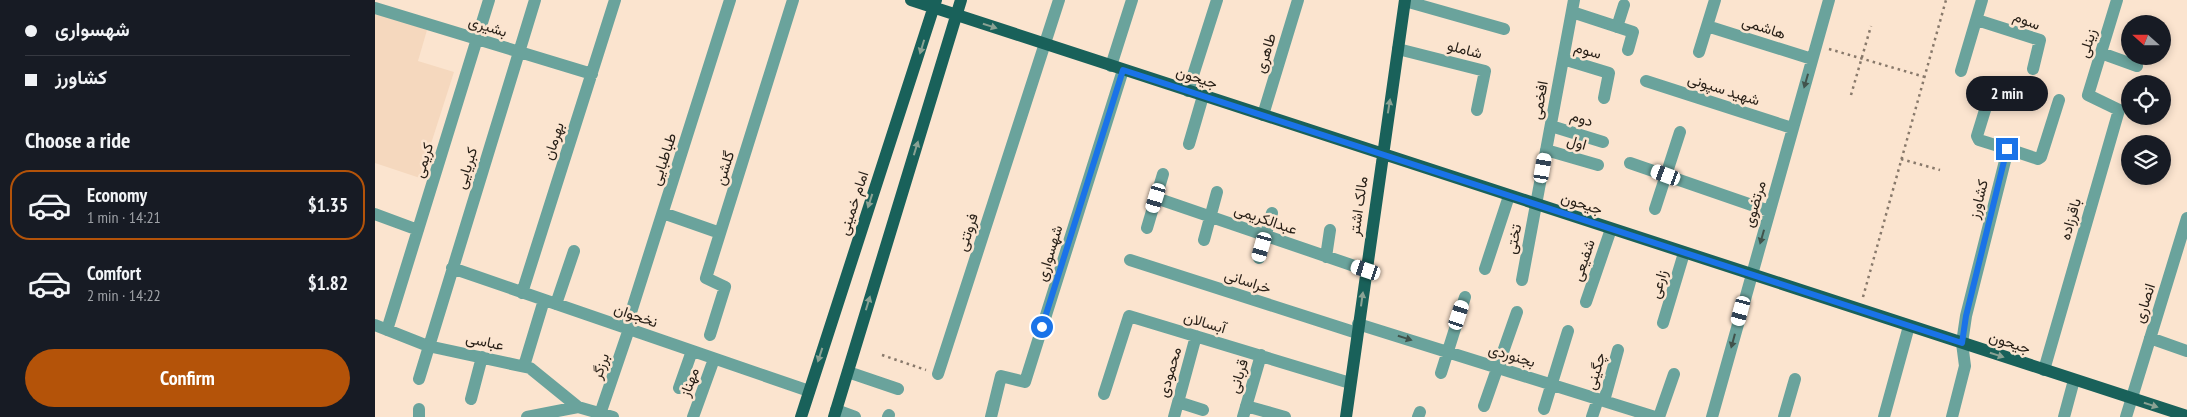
<!DOCTYPE html>
<meta charset="utf-8">
<style>
:root{--surface:#171b24;--page:#20242c;--text:#f1f3f6;--muted:#9ea1a6;--line:#363941;--accent:#b45309}
body{margin:0;font-family:"PT Sans Narrow",Vazirmatn,sans-serif;background:var(--page);color:var(--text);height:100vh;display:flex;flex-direction:column;font-size:19px;white-space:nowrap}
*{box-sizing:border-box;margin:0}
p{font-size:16px;color:var(--muted)}
.icon{flex:none;width:28px;height:28px;fill:none;stroke:currentColor;stroke-width:2;stroke-linecap:round;stroke-linejoin:round}
.map{position:relative;flex:1;overflow:hidden}
.details{display:flex;flex-direction:column;background:var(--surface);width:375px}
.details>*{flex:none}
.banner{display:grid;align-content:center;height:110px;padding:0 25px;background:var(--surface)}
.needle{width:32px;rotate:291deg}
.controls{position:absolute;left:1746px;top:15px;display:grid;gap:10px}
.controls a{display:grid;place-items:center;width:50px;height:50px;border-radius:50%;background:var(--surface);box-shadow:0 2px 8px #0003;font-size:25px}
.end{position:absolute;width:22px;height:22px;margin:-11px;border:6px solid #1a73e8;background:#fff;box-shadow:0 0 0 2px #fff}
.from{border-radius:50%}
.bubble{position:absolute;height:35px;border-radius:18px;background:var(--surface);box-shadow:0 2px 8px #0003;font-size:16px;font-weight:700;line-height:35px;text-align:center}
.car{position:absolute;width:15px;height:30px;margin:-15px -8px;border-radius:6px;box-shadow:0 0 4px 1px #0007;background:linear-gradient(#fff 24%,#345 0 40%,#fff 0 76%,#345 0 86%,#fff 0)}
.banner b{display:flex;align-items:center;gap:18px;height:48px;font-size:19px}
.banner b+b{border-top:1px solid var(--line)}
.banner i{width:12px;height:12px;background:var(--text)}
ul{padding:0;list-style:none}
li{display:flex;align-items:center;gap:15px;height:70px;margin:0 10px 8px;padding:0 15px;border:2px solid transparent;border-radius:20px}
li div{flex:1}
li b{display:block;font-size:19px}
li em{font-style:normal;font-weight:700}
li.active{border-color:var(--accent)}
li>.icon{width:45px;height:45px;stroke-width:1.5}
h2{padding:0 25px;font-size:22px;line-height:60px}
.action{display:flex;gap:10px;margin-top:auto;padding:10px 25px}
.action a{flex:1;height:58px;border-radius:30px;background:var(--accent);color:#fff;font-size:20px;font-weight:700;line-height:58px;text-align:center}
main{display:flex;flex:1;min-height:0}
.map>svg:first-child{display:block}
.built{fill:#f5d8be}
.lines{fill:none;stroke-linecap:round;stroke-linejoin:round}
.path{stroke:#88796b;stroke-width:2.5;stroke-dasharray:2.5 4;stroke-linecap:butt}
.minor{stroke:#6aa39c;stroke-width:12}
.major{stroke:#19615a;stroke-width:12}
.oneway{fill:#8aa294}
.oneway2{fill:#41534c}
.route{stroke:#1a73e8;stroke-width:6}
.labels{text-anchor:middle;dominant-baseline:central;stroke-width:5;stroke-linejoin:round;paint-order:stroke}
.street-label{font-size:15px;fill:#261e16;stroke:#fbe4cf}
</style>
<main>
<section class="details">
<div class="banner">
<b><i class="from"></i>شهسواری</b>
<b><i></i>کشاورز</b>
</div>
<h2>Choose a ride</h2>
<ul>
<li class="active"><svg class="icon" aria-label="car" viewBox="0 0 24 24"><path d="M5 17H2v-5l4-1 3-4h7l3 4 3 1v5h-3M9 17h6M6 11h13"/><circle cx="7" cy="17" r="2"/><circle cx="17" cy="17" r="2"/></svg><div><b>Economy</b><p>1 min · 14:21</p></div><em>$1.35</em></li>
<li><svg class="icon" aria-label="car" viewBox="0 0 24 24"><path d="M5 17H2v-5l4-1 3-4h7l3 4 3 1v5h-3M9 17h6M6 11h13"/><circle cx="7" cy="17" r="2"/><circle cx="17" cy="17" r="2"/></svg><div><b>Comfort</b><p>2 min · 14:22</p></div><em>$1.82</em></li>
</ul>
<div class="action"><a>Confirm</a></div>
</section>
<div class="map">
<svg width="1812" height="417" viewBox="0 0 1812 417">
<rect width="100%" height="100%" fill="#fbe4cf"/>
<path class="built" d="M0 12 52 30 43 61 79 72 45 178 0 163Z"/>
<g class="lines">
<path class="path" d="M1454 49 1550 77
M1476 95 1496 26
M1526 159 1565 170
M1488 297 1571 0
M507 355 551 370"/>
<path class="minor" d="M1030 1 1129 29
M0 8 217 74
M1197 12 1258 32 1253 50
M1602 20 1665 40 1658 69
M1332 26 1437 59
M1242 27 1249 5
M1023 49 1110 71 1102 110
M1324 52 1340 0
M1726 53 1762 66
M1188 59 1234 73 1229 98
M736 66 757 0
M1586 71 1607 0
M1271 81 1417 128
M813 91 842 0
M888 115 923 0
M1176 126 1228 142
M814 144 828 96
M1633 149 1663 159 1666 157 1684 100
M1171 150 1223 165
M1255 163 1394 211
M781 198 991 270
M1280 209 1305 132
M288 213 345 233
M0 214 43 230
M772 228 788 174
M829 240 842 192
M951 257 955 230
M884 258 897 213
M755 260 982 333
M77 268 434 391
M1110 269 1134 196
M1147 280 1199 0
M147 293 240 0
M1211 302 1236 229
M181 304 199 251
M1288 323 1309 253
M983 324 1280 417
M0 325 53 346 155 368 203 407
M251 328 355 0
M12 330 114 0
M335 335 350 287 331 278 418 0
M1775 338 1812 351
M149 366 169 300
M1669 370 1744 110 1713 95 1742 0
M473 372 523 389
M1066 373 1090 297
M563 374 684 0
M44 379 160 0
M304 388 317 351
M729 394 754 316 975 383
M96 399 107 357
M1229 401 1243 350
M803 402 828 410
M871 406 910 417
M1109 406 1142 312
M44 409V417
M1169 409 1193 331
M461 410 480 417
M152 417 203 407 238 417
M224 417 254 329
M318 417 339 359
M513 417 514 415
M616 417 626 376 650 382 748 70
M799 417 821 336
M868 417 886 355
M1043 417 1045 412
M1217 417 1223 399
M1284 417 1299 374
M1337 417 1454 0
M1409 417 1420 379
M1509 417 1534 326
M1577 417 1590 366 1587 343 1591 316 1633 149 1604 140 1602 136 1618 84
M1689 417 1699 380
M1751 417 1812 218"/>
<path class="major" d="M536 0 1812 416
M426 417 561 0
M459 417 586 0
M971 417 1030 0"/>
</g>
<defs><path id="oneway-solid" d="M-6-.8H1V-3.2L6.5 0L1 3.2V.8H-6Z" transform="scale(1.25)"/></defs>
<g class="oneway">
<use href="#oneway-solid" transform="translate(615 26) rotate(18)"/>
<use href="#oneway-solid" transform="translate(547 47) rotate(107)"/>
<use href="#oneway-solid" transform="translate(1014 106) rotate(-81)"/>
<use href="#oneway-solid" transform="translate(541 148) rotate(-73)"/>
<use href="#oneway-solid" transform="translate(495 201) rotate(108)"/>
<use href="#oneway-solid" transform="translate(987 299) rotate(-82)"/>
<use href="#oneway-solid" transform="translate(493 303) rotate(-73)"/>
<use href="#oneway-solid" transform="translate(445 355) rotate(108)"/>
<use href="#oneway-solid" transform="translate(1622 355) rotate(18)"/>
<use href="#oneway-solid" transform="translate(1776 405) rotate(18)"/>
</g>
<g class="oneway2">
<use href="#oneway-solid" transform="translate(1431 81) rotate(106)"/>
<use href="#oneway-solid" transform="translate(1387 237) rotate(106)"/>
<use href="#oneway-solid" transform="translate(1030 338) rotate(18)"/>
<use href="#oneway-solid" transform="translate(1358 341) rotate(105)"/>
</g>
<g class="lines">
<path class="route" d="M667 327 748 70 1587 343 1591 316 1632 149"/>
</g>
<g class="labels">
<g class="street-label">
<text transform="translate(1652 20) rotate(22)">سوم</text>
<text transform="translate(113 26) rotate(17)">بشیری</text>
<text transform="translate(1389 27) rotate(18)">هاشمی</text>
<text transform="translate(1712 43) rotate(-73)">زینلی</text>
<text transform="translate(1090 49) rotate(15)">شاملو</text>
<text transform="translate(1213 50) rotate(16)">سوم</text>
<text transform="translate(890 53) rotate(-73)">طاهری</text>
<text transform="translate(822 77) rotate(18)">جیحون</text>
<text transform="translate(1349 89) rotate(18)">شهید سپونی</text>
<text transform="translate(1164 100) rotate(-80)">افخمی</text>
<text transform="translate(1207 118) rotate(18)">دوم</text>
<text transform="translate(178 141) rotate(-72)">بهرمان</text>
<text transform="translate(1202 142) rotate(16)">اول</text>
<text transform="translate(288 159) rotate(-72)">طباطبایی</text>
<text transform="translate(48 160) rotate(-73)">کریمی</text>
<text transform="translate(91 168) rotate(-73)">کبریایی</text>
<text transform="translate(349 168) rotate(-73)">گلشن</text>
<text transform="translate(1603 199) rotate(-76)">کشاورز</text>
<text transform="translate(478 203) rotate(-72)">امام خمینی</text>
<text transform="translate(1207 203) rotate(18)">جیحون</text>
<text transform="translate(1379 204) rotate(-74)">مرتضوی</text>
<text transform="translate(983 206) rotate(-82)">مالک اشتر</text>
<text transform="translate(891 219) rotate(19)">عبدالکریمی</text>
<text transform="translate(1695 219) rotate(-74)">باقرزاده</text>
<text transform="translate(592 232) rotate(-72)">فروتنی</text>
<text transform="translate(1138 239) rotate(-79)">تختی</text>
<text transform="translate(674 253) rotate(-73)">شهسواری</text>
<text transform="translate(1208 260) rotate(-71)">شفیعی</text>
<text transform="translate(873 281) rotate(18)">خراسانی</text>
<text transform="translate(1283 284) rotate(-74)">زارعی</text>
<text transform="translate(1769 303) rotate(-73)">انصاری</text>
<text transform="translate(261 315) rotate(19)">نخجوان</text>
<text transform="translate(830 322) rotate(17)">آبسالان</text>
<text transform="translate(110 341) rotate(12)">عباسی</text>
<text transform="translate(1635 342) rotate(18)">جیحون</text>
<text transform="translate(1137 355) rotate(17)">بجنوردی</text>
<text transform="translate(225 366) rotate(-71)">برزگر</text>
<text transform="translate(1220 371) rotate(-74)">چگینی</text>
<text transform="translate(794 372) rotate(-74)">محمودی</text>
<text transform="translate(863 376) rotate(-73)">قربانی</text>
<text transform="translate(314 382) rotate(-70)">مهناز</text>
</g>
</g>
</svg>
<div class="controls">
<a><svg class="needle" viewBox="-14 -14 28 28"><path d="M0-13l5 13h-10z" fill="#e53935"/><path d="M0 13l5-13h-10z" fill="#9ea1a6"/></svg></a>
<a><svg class="icon" aria-label="locate" viewBox="0 0 24 24"><circle cx="12" cy="12" r="6"/><path d="M12 2v4M12 18v4M2 12h4M18 12h4"/></svg></a>
<a><svg class="icon" aria-label="layers" viewBox="0 0 24 24"><path d="M12 4l9 5-9 5-9-5zM3 14l9 5 9-5"/></svg></a>
</div>
<i class="end from" style="left:667px;top:327px"></i>
<i class="end" style="left:1632px;top:149px"></i>
<div class="bubble" style="left:1591px;top:76px;width:82px">2 min</div>
<i class="car" style="left:1168px;top:168px;rotate:10deg"></i>
<i class="car" style="left:1291px;top:175px;rotate:290deg"></i>
<i class="car" style="left:781px;top:198px;rotate:197deg"></i>
<i class="car" style="left:887px;top:247px;rotate:196deg"></i>
<i class="car" style="left:991px;top:270px;rotate:288deg"></i>
<i class="car" style="left:1366px;top:311px;rotate:195deg"></i>
<i class="car" style="left:1084px;top:315px;rotate:18deg"></i>
</div>
</main>
